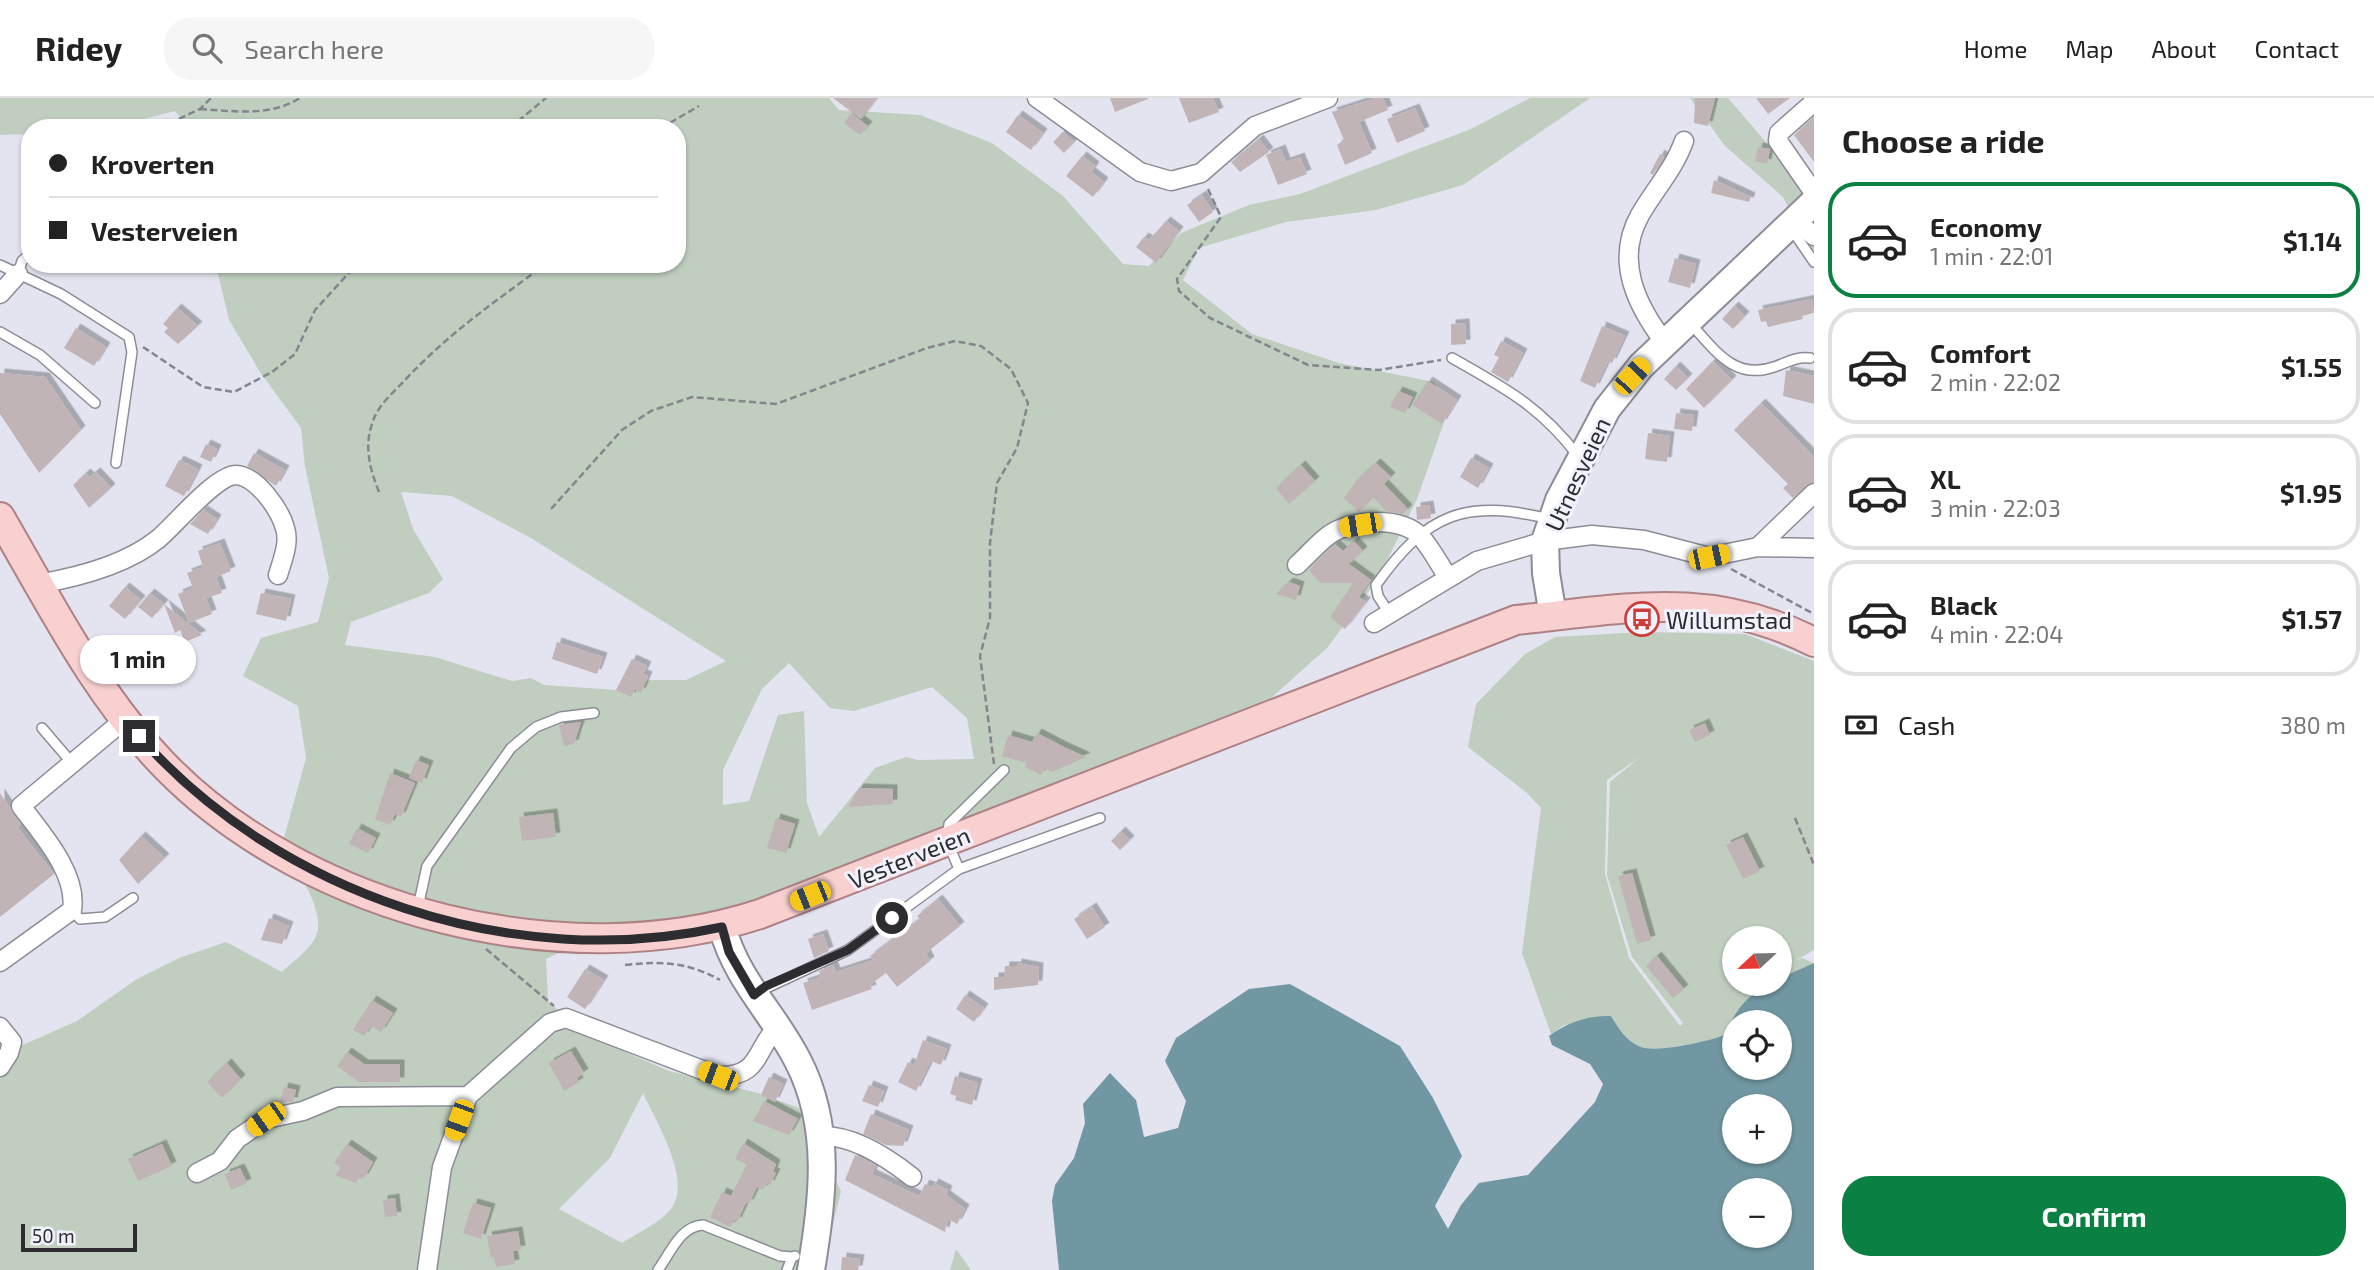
<!DOCTYPE html>
<meta charset="utf-8">
<style>
:root{--surface:#fff;--page:#f6f6f6;--text:#222;--muted:#767676;--line:#e0e0e0;--accent:#0b8043}
body{margin:0;font-family:"Exo 2",sans-serif;background:var(--page);color:var(--text);height:100vh;display:flex;flex-direction:column;font-size:26px;white-space:nowrap}
*{box-sizing:border-box;margin:0}
p{font-size:23px;color:var(--muted)}
.icon{flex:none;width:38px;height:38px;fill:none;stroke:currentColor;stroke-width:2;stroke-linecap:round;stroke-linejoin:round}
.map{position:relative;flex:1;overflow:hidden}
.drawer{display:flex;flex-direction:column;background:var(--surface);width:560px}
.drawer>*{flex:none}
.guide{position:absolute;left:21px;top:21px;width:665px;height:154px;border-radius:28px;box-shadow:0 2px 5px #0004;display:grid;align-content:center;height:154px;padding:0 28px;background:var(--surface)}
.needle{width:46px;rotate:248deg}
.buttons{position:absolute;left:1722px;top:828px;display:grid;gap:14px}
.buttons a{display:grid;place-items:center;width:70px;height:70px;border-radius:50%;background:var(--surface);box-shadow:0 2px 5px #0004;font-size:35px}
.scale{position:absolute;left:21px;bottom:18px;width:116px;box-sizing:border-box;padding-left:7px;border:4px solid #2c2c31;border-top:0;font-size:19px;line-height:24px;white-space:nowrap;color:#2c2c31;-webkit-text-stroke:5px #f1f2fe;paint-order:stroke}
.end{position:absolute;width:32px;height:32px;margin:-16px;border:9px solid #2c2c31;background:#fff;box-shadow:0 0 0 4px #fff}
.from{border-radius:50%}
.bubble{position:absolute;height:49px;border-radius:24px;background:var(--surface);box-shadow:0 2px 5px #0004;font-size:23px;font-weight:700;line-height:49px;text-align:center}
.car{position:absolute;width:21px;height:42px;margin:-21px -10px;border-radius:9px;box-shadow:0 0 5px 2px #0007;background:linear-gradient(#f5c518 24%,#345 0 40%,#f5c518 0 76%,#345 0 86%,#f5c518 0)}
.guide b{display:flex;align-items:center;gap:24px;height:66px;font-size:26px}
.guide b+b{border-top:2px solid var(--line)}
.guide i{width:18px;height:18px;background:var(--text)}
ul{padding:0;list-style:none}
li{display:flex;align-items:center;gap:21px;height:116px;margin:0 14px 10px;padding:0 14px;border:4px solid var(--line);border-radius:28px}
li div{flex:1}
li b{display:block;font-size:26px}
li em{font-style:normal;font-weight:700}
li.active{border-color:var(--accent)}
li>.icon{width:63px;height:63px;stroke-width:1.5}
h2{padding:0 28px;font-size:32px;line-height:84px}
.pay{display:flex;align-items:center;gap:18px;height:77px;padding:0 28px;font-size:26px}
.pay p{margin-inline-start:auto}
.cta{display:flex;gap:14px;margin-top:auto;padding:14px 28px}
.cta a{flex:1;height:80px;border-radius:28px;background:var(--accent);color:#fff;font-size:28px;font-weight:700;line-height:80px;text-align:center}
header{display:flex;align-items:center;gap:42px;box-sizing:border-box;height:98px;padding:0 35px;background:var(--surface);border-bottom:2px solid var(--line)}
header strong{font-size:33px}
nav{display:flex;gap:38px;margin-inline-start:auto;font-size:24px}
.search{width:490px;height:63px;background:var(--page);display:flex;align-items:center;gap:18px;box-sizing:border-box;padding:0 24px;border-radius:28px;color:var(--muted);font-size:26px}
main{display:flex;flex:1;min-height:0}
.map>svg:first-child{display:block}
.green{fill:#bfcebe;fill-rule:evenodd}
.water{fill:#7097a2;fill-rule:evenodd}
.building{fill:#c1b4b7;filter:url(#shadow)}
.lines{fill:none;stroke-linecap:round;stroke-linejoin:round}
.lane-casing{stroke:#8c8c97;stroke-width:12}
.street-casing{stroke:#8c8c97;stroke-width:21}
.secondary-casing{stroke:#8c8c97;stroke-width:30}
.primary-casing{stroke:#ae8284;stroke-width:32}
.path{stroke:#85858d;stroke-width:2.5;stroke-dasharray:7 3.5;stroke-linecap:butt}
.lane{stroke:#fff;stroke-width:9}
.street{stroke:#fff;stroke-width:18}
.secondary{stroke:#fff;stroke-width:26}
.primary{stroke:#f8d0d0;stroke-width:28}
.route{stroke:#2c2c31;stroke-width:9}
.labels{text-anchor:middle;dominant-baseline:central;stroke-width:6;stroke-linejoin:round;paint-order:stroke}
.street-label{font-size:24px;fill:#2c2c31;stroke:#f1f2fe}
.poi-label{font-size:24px;fill:#2c2c31;stroke:#f1f2fe;text-anchor:start}
</style>
<header>
<strong>Ridey</strong>
<div class="search"><svg class="icon" aria-label="search" viewBox="0 0 24 24"><circle cx="10" cy="10" r="6"/><path d="M15 15l6 6"/></svg>Search here</div>
<nav><a>Home</a><a>Map</a><a>About</a><a>Contact</a></nav>
</header>
<main>
<div class="map">
<svg width="1814" height="1172" viewBox="0 0 1814 1172">
<defs>
<filter id="shadow"><feDropShadow dx="4.5" dy="-4.5" stdDeviation="0" flood-color="#0004"/></filter>
</defs>
<rect width="100%" height="100%" fill="#e4e4f0"/>
<path class="green" d="M0 0H829L839 12 920 17 992 45 1063 98 1123 166 1149 168 1181 135 1249 107 1300 96 1471 31 1530 0H1590L1463 87 1376 112 1286 124 1199 150 1183 182 1252 236 1339 265 1434 284 1448 313 1417 401 1379 479 1328 549 1260 610 760 811 582 844 546 861 548 903 584 936 669 973 758 995 799 1010 841 1093 822 1172H0V957L77 923 137 881 179 860 226 844 282 874C292 864 311 851 316 838 327 813 294 768 282 747L306 660 298 608 243 578 261 540 318 524 329 480 305 368 301 330 260 274 229 222 218 176 219 166H677V30H189L175 13 109 30H30V36L0 37ZM401 394 452 398 531 440 726 563 686 582H649L618 592 544 587 531 580 512 583 435 559 345 547 351 524 429 495 443 481 413 431ZM789 565 830 610 854 613 932 589 967 620 974 661 917 662 906 659 875 670 819 739 807 705 804 613 778 617 749 703 723 707V672L762 591ZM643 995C656 1024 693 1082 671 1111 660 1125 637 1135 622 1145L559 1111 610 1060Z
M1690 0H1728L1814 100V161L1783 99 1725 48Z
M1643 534 1745 536 1814 563V852L1794 863 1802 860 1814 865 1780 880V840H1734V886H1770C1750 900 1733 911 1728 936 1711 943 1657 955 1641 949 1626 943 1619 931 1611 918L1564 927 1551 936 1522 855 1541 710 1527 695 1468 649 1476 606 1525 556 1555 539ZM1640 659 1610 684 1607 777 1632 859 1683 925 1680 928 1629 860 1605 776 1607 682Z
M956 1151 971 1172H950Z"/>
<path class="water" d="M1814 865V1172H1059L1052 1103 1055 1087 1074 1060 1085 1025 1083 1006 1110 975 1136 1002 1144 1039 1178 1030 1186 1003 1165 963 1176 940 1249 891 1290 886 1400 948 1433 1000 1462 1058 1435 1108 1448 1131 1461 1107 1479 1085 1528 1077 1595 1004 1603 986 1590 966 1552 947 1549 938C1566 925 1589 917 1611 918 1619 931 1626 943 1641 949 1657 955 1711 943 1727 936 1732 914 1755 886 1780 886V880ZM1734 924H1780V970H1734ZM1734 1008H1780V1054H1734ZM1734 1092H1780V1138H1734Z"/>
<path class="building" d="M833 0H877L861 21Z
M1110 0H1148V1L1115 14Z
M1179 0H1213L1219 14 1189 25Z
M1376 0H1383L1388 12 1359 24 1372 55 1345 67 1337 47 1344 42 1332 14Z
M1695 0H1715L1708 28 1694 25Z
M1756 0H1790L1768 16Z
M1415 10 1425 33 1397 45 1387 21Z
M851 15 868 28 860 37 844 25Z
M1018 17 1043 35 1031 52 1006 34Z
M1814 19V64L1794 37Z
M1063 34 1074 44 1064 55 1053 44Z
M1259 41 1269 54 1240 74 1231 64Z
M1758 49 1770 51 1767 66 1755 63Z
M1281 51 1286 64 1300 59 1307 76 1278 87 1266 57Z
M1660 56 1664 59 1653 77 1650 75Z
M1082 58 1095 68 1091 74 1104 84 1093 99 1066 78Z
M1714 82 1751 99 1749 104 1711 95Z
M1202 97 1213 114 1199 124 1187 107Z
M1166 123 1179 133 1156 165 1136 149 1144 139 1149 142Z
M1675 160 1696 166 1690 190 1668 184Z
M1812 201 1814 215 1802 218 1803 221 1768 229 1766 223 1761 224 1758 212Z
M1734 208 1745 218 1733 231 1722 221Z
M177 210 198 228 178 246 164 234 168 230 163 226Z
M1465 225 1466 246 1451 247V226Z
M1602 228 1625 238 1612 265 1608 263 1595 290 1580 283Z
M76 230 106 249 94 268 64 250Z
M1501 243 1523 255 1508 284 1491 274 1499 259 1494 257Z
M1713 263 1732 282 1704 310 1686 291Z
M1676 268 1688 280 1676 292 1664 281Z
M1786 272 1814 278V306L1783 298Z
M0 275 45 279 81 332 39 375 0 316Z
M1428 283 1457 302 1442 326 1412 307Z
M1398 293 1413 299 1405 315 1390 309Z
M1761 305 1814 359V384L1793 400 1783 390 1788 386 1734 332Z
M1676 315 1694 317 1692 333 1674 331Z
M1648 335 1670 338 1667 364 1645 361Z
M206 346 217 351 211 364 200 359Z
M254 355 285 372 276 388 247 368Z
M1471 360 1489 370 1478 390 1460 379Z
M179 362 198 371 184 398 165 388Z
M1376 365 1391 379 1384 386 1408 411 1403 416 1386 413 1373 399 1359 414 1344 400 1357 382Z
M1301 367 1315 383 1289 406 1276 390Z
M96 374 111 390 89 410 73 387 86 375 90 379Z
M1429 407 1431 420 1417 422 1416 409Z
M203 412 217 421 208 436 190 426Z
M1354 443 1363 453 1349 466 1371 482 1359 499 1366 504 1345 531 1330 519 1353 485H1320L1309 472 1335 446 1343 453Z
M220 445 231 473 216 479 222 495 206 500 212 516 189 525 178 496 193 490 187 475 203 469 198 453Z
M1289 484 1300 488 1296 502 1276 496Z
M125 489 141 502 125 521 109 508Z
M150 495 164 506 202 537 185 544 180 532 175 535 164 506 152 520 138 509Z
M261 495 291 501 286 523 256 516Z
M557 544 603 559 597 576 552 561Z
M632 561 647 568 643 576 648 578 641 595 635 591 631 599 616 592Z
M581 624 574 646 564 648 559 627Z
M1705 625 1710 637 1695 644 1689 632Z
M1037 635 1064 649 1086 659 1052 674 1045 670 1041 677 1025 669 1027 665 1002 658 1008 637 1032 644Z
M416 662 429 667 422 685 409 680Z
M390 675 415 685 401 719 395 716 390 727 375 721Z
M859 690 893 691V706L848 709Z
M0 695 21 726 17 729 54 776 0 819Z
M553 715 556 739 522 743 519 719Z
M776 720 795 726 786 755 767 750Z
M357 730 376 740 368 755 349 746Z
M1121 733 1130 742 1120 752 1111 743Z
M141 738 165 760 138 786 119 762Z
M1743 739 1760 773 1743 781 1726 747Z
M1632 775 1651 842 1637 846 1618 778Z
M938 801 960 828 926 855 930 863 897 889 886 875 870 887 872 891 812 912 803 885 821 879 819 873 833 867 836 874 873 862 870 858 920 821 917 818Z
M1092 809 1105 829 1087 841 1074 821Z
M269 820 289 828 282 846 261 842Z
M823 836 829 853 814 860 808 841Z
M1657 858 1684 891 1673 900 1646 868Z
M1017 865 1039 869 1038 887 994 892V879H1004L1005 868H1017Z
M585 871 604 882 585 911 567 899Z
M965 897 984 910 974 924 956 911Z
M372 902 393 915 381 934 371 928 364 938 353 932Z
M923 942 947 951 941 967 931 963 916 993 898 984 908 964 914 967Z
M571 953 584 975 577 980 579 984 564 993 549 965Z
M347 954 364 966H400V984H359L337 968Z
M227 965 241 981 222 1000 207 984Z
M955 978 978 985 972 1007 955 1002 956 998 950 996Z
M769 979 783 986 775 1004 761 997Z
M869 987 884 993 878 1009 862 1003Z
M284 989 296 992 293 1004H280Z
M764 1003 798 1021 789 1037 753 1023Z
M871 1016 909 1032 903 1048 886 1047 863 1036Z
M743 1045 776 1066 773 1074 776 1075 770 1087 767 1085 763 1092 757 1089 749 1106 746 1105 737 1124 734 1122 730 1129 710 1119 722 1094 731 1098 747 1066 735 1061Z
M162 1046 172 1068 138 1083 128 1061Z
M347 1046 373 1064 364 1080H359L356 1085 335 1077 341 1070 334 1065Z
M855 1057 876 1067 872 1076 919 1098 925 1086 932 1089 934 1085 948 1092 946 1097 965 1111 957 1126 948 1121 945 1134 845 1082Z
M240 1070 247 1085 231 1092 225 1076Z
M395 1100 397 1118 385 1119 383 1102Z
M473 1105 491 1110 481 1141 463 1135Z
M518 1133 521 1152 513 1153 515 1166 496 1169 494 1159 491 1160 487 1138Z
M842 1159 860 1161 858 1172H841Z"/>
<g class="lines">
<g class="lane-casing">
<path id="lane" d="M1790 129 1814 164
M0 167 61 196 129 239 132 254 116 365
M18 176 22 163 30 156
M1690 225C1714 251 1734 283 1774 269 1786 265 1797 258 1810 260
M0 234 40 257 95 305
M1452 260C1505 290 1541 309 1578 358
M1389 515 1378 498 1376 487C1428 414 1465 401 1550 421
M42 630 72 665
M959 771 947 743 949 726 1004 672
M418 809 427 768 511 650 536 629 561 619 594 615
M72 812 80 821 105 819 133 800
M758 894 848 852 959 771 1100 720
M658 1172C670 1156 680 1128 703 1127L780 1158 792 1159
M787 1172 792 1159 795 1158"/>
</g>
<g class="street-casing">
<path id="street" d="M1037 0 1140 74 1171 83 1201 75 1255 28 1328 0
M1814 4 1779 35 1778 43 1814 95
M1795 122 1814 138
M0 196 18 176
M1665 245C1637 208 1614 163 1640 117 1655 91 1674 71 1684 43
M1758 449 1814 395
M1297 467C1308 457 1318 445 1329 437 1351 421 1401 418 1421 439 1431 450 1439 466 1448 479
M38 486C79 479 126 467 158 441 175 427 216 377 236 377 257 378 280 412 285 430 290 445 282 463 278 477
M1374 525 1477 463 1545 443 1592 437 1644 442 1709 459 1758 449 1814 450
M0 864 72 812C78 776 42 736 21 708L124 622
M0 929 12 944 9 955 0 969
M821 1038C853 1037 888 1060 912 1079
M197 1075 220 1063 237 1041 266 1021 303 1013 337 999 468 998
M427 1172 442 1069 468 998 550 925 566 920 718 978C760 979 754 954 777 929"/>
</g>
<g class="secondary-casing">
<path id="secondary" d="M1553 518 1546 475 1545 443 1559 402 1607 311 1641 268 1814 104
M722 829C738 885 773 914 798 963 832 1029 823 1102 811 1172"/>
</g>
<g class="primary-casing">
<path id="primary" d="M0 419C50 505 97 599 167 670 310 815 567 879 760 816L1516 522C1626 511 1709 491 1814 544"/>
</g>
<path class="path" d="M200 11C234 13 270 19 300 0
M160 30 200 11 211 0
M510 30 546 0
M661 30 699 8
M1208 91 1221 119 1177 181 1179 193 1210 220 1308 267 1379 272 1441 262
M143 249 203 289 234 294 272 274 295 256 315 212 357 166
M379 394C370 371 364 350 372 326 377 308 392 296 404 283 449 235 493 205 546 166
M551 411 622 332 651 313 692 299 776 306 927 250 955 243 981 248 1011 271 1028 305 1017 350 997 385 990 445V520L980 558 994 666
M1731 471 1814 516
M1795 720 1814 767
M486 851 554 908
M625 867C661 863 688 864 720 882"/>
<use href="#lane" class="lane"/>
<use href="#street" class="street"/>
<use href="#secondary" class="secondary"/>
<use href="#primary" class="primary"/>
</g>
<g class="lines">
<path class="route" d="M139 638C279 797 514 875 722 829L729 854 754 897 766 888 848 852 892 820"/>
</g>
<defs>
<g id="bus-ring" transform="scale(1.75)"><circle r="9.5" fill="#f1f2fe" stroke="#cd3e39" stroke-width="1.5"/><path d="M-5-6H5V4H4V6H2V4H-2V6H-4V4H-5ZM-3.5-4V0h7V-4ZM-3.5 1.2v1.5H-2V1.2ZM2 1.2v1.5H3.5V1.2Z" fill="#cd3e39"/></g>
</defs>
<g fill-rule="evenodd">
<use href="#bus-ring" x="1642" y="521"/>
</g>
<g class="labels">
<g class="street-label">
<text transform="translate(1577 376) rotate(-65)">Utnesveien</text>
<text transform="translate(909 759) rotate(-22)">Vesterveien</text>
</g>
<g class="poi-label">
<text x="1666" y="521">Willumstad</text>
</g>
</g>
</svg>
<div class="buttons">
<a><svg class="needle" viewBox="-14 -14 28 28"><path d="M0-13l5 13h-10z" fill="#e53935"/><path d="M0 13l5-13h-10z" fill="#767676"/></svg></a>
<a><svg class="icon" aria-label="locate" viewBox="0 0 24 24"><circle cx="12" cy="12" r="6"/><path d="M12 2v4M12 18v4M2 12h4M18 12h4"/></svg></a>
<a>+</a>
<a>−</a>
</div>
<div class="scale">50 m</div>
<i class="end from" style="left:892px;top:820px"></i>
<i class="end" style="left:139px;top:638px"></i>
<div class="bubble" style="left:80px;top:537px;width:116px">1 min</div>
<i class="car" style="left:1632px;top:278px;rotate:43deg"></i>
<i class="car" style="left:1360px;top:427px;rotate:261deg"></i>
<i class="car" style="left:1709px;top:459px;rotate:78deg"></i>
<i class="car" style="left:810px;top:798px;rotate:248deg"></i>
<i class="car" style="left:718px;top:978px;rotate:291deg"></i>
<i class="car" style="left:266px;top:1021px;rotate:235deg"></i>
<i class="car" style="left:459px;top:1022px;rotate:200deg"></i>
<div class="guide">
<b><i class="from"></i>Kroverten</b>
<b><i></i>Vesterveien</b>
</div>
</div>
<section class="drawer">
<h2>Choose a ride</h2>
<ul>
<li class="active"><svg class="icon" aria-label="car" viewBox="0 0 24 24"><path d="M5 17H2v-5l4-1 3-4h7l3 4 3 1v5h-3M9 17h6M6 11h13"/><circle cx="7" cy="17" r="2"/><circle cx="17" cy="17" r="2"/></svg><div><b>Economy</b><p>1 min · 22:01</p></div><em>$1.14</em></li>
<li><svg class="icon" aria-label="car" viewBox="0 0 24 24"><path d="M5 17H2v-5l4-1 3-4h7l3 4 3 1v5h-3M9 17h6M6 11h13"/><circle cx="7" cy="17" r="2"/><circle cx="17" cy="17" r="2"/></svg><div><b>Comfort</b><p>2 min · 22:02</p></div><em>$1.55</em></li>
<li><svg class="icon" aria-label="car" viewBox="0 0 24 24"><path d="M5 17H2v-5l4-1 3-4h7l3 4 3 1v5h-3M9 17h6M6 11h13"/><circle cx="7" cy="17" r="2"/><circle cx="17" cy="17" r="2"/></svg><div><b>XL</b><p>3 min · 22:03</p></div><em>$1.95</em></li>
<li><svg class="icon" aria-label="car" viewBox="0 0 24 24"><path d="M5 17H2v-5l4-1 3-4h7l3 4 3 1v5h-3M9 17h6M6 11h13"/><circle cx="7" cy="17" r="2"/><circle cx="17" cy="17" r="2"/></svg><div><b>Black</b><p>4 min · 22:04</p></div><em>$1.57</em></li>
</ul>
<div class="pay"><svg class="icon" aria-label="cash" viewBox="0 0 24 24"><path d="M3 7h18v10H3z"/><circle cx="12" cy="12" r="2"/></svg>Cash<p>380 m</p></div>
<div class="cta"><a>Confirm</a></div>
</section>
</main>
